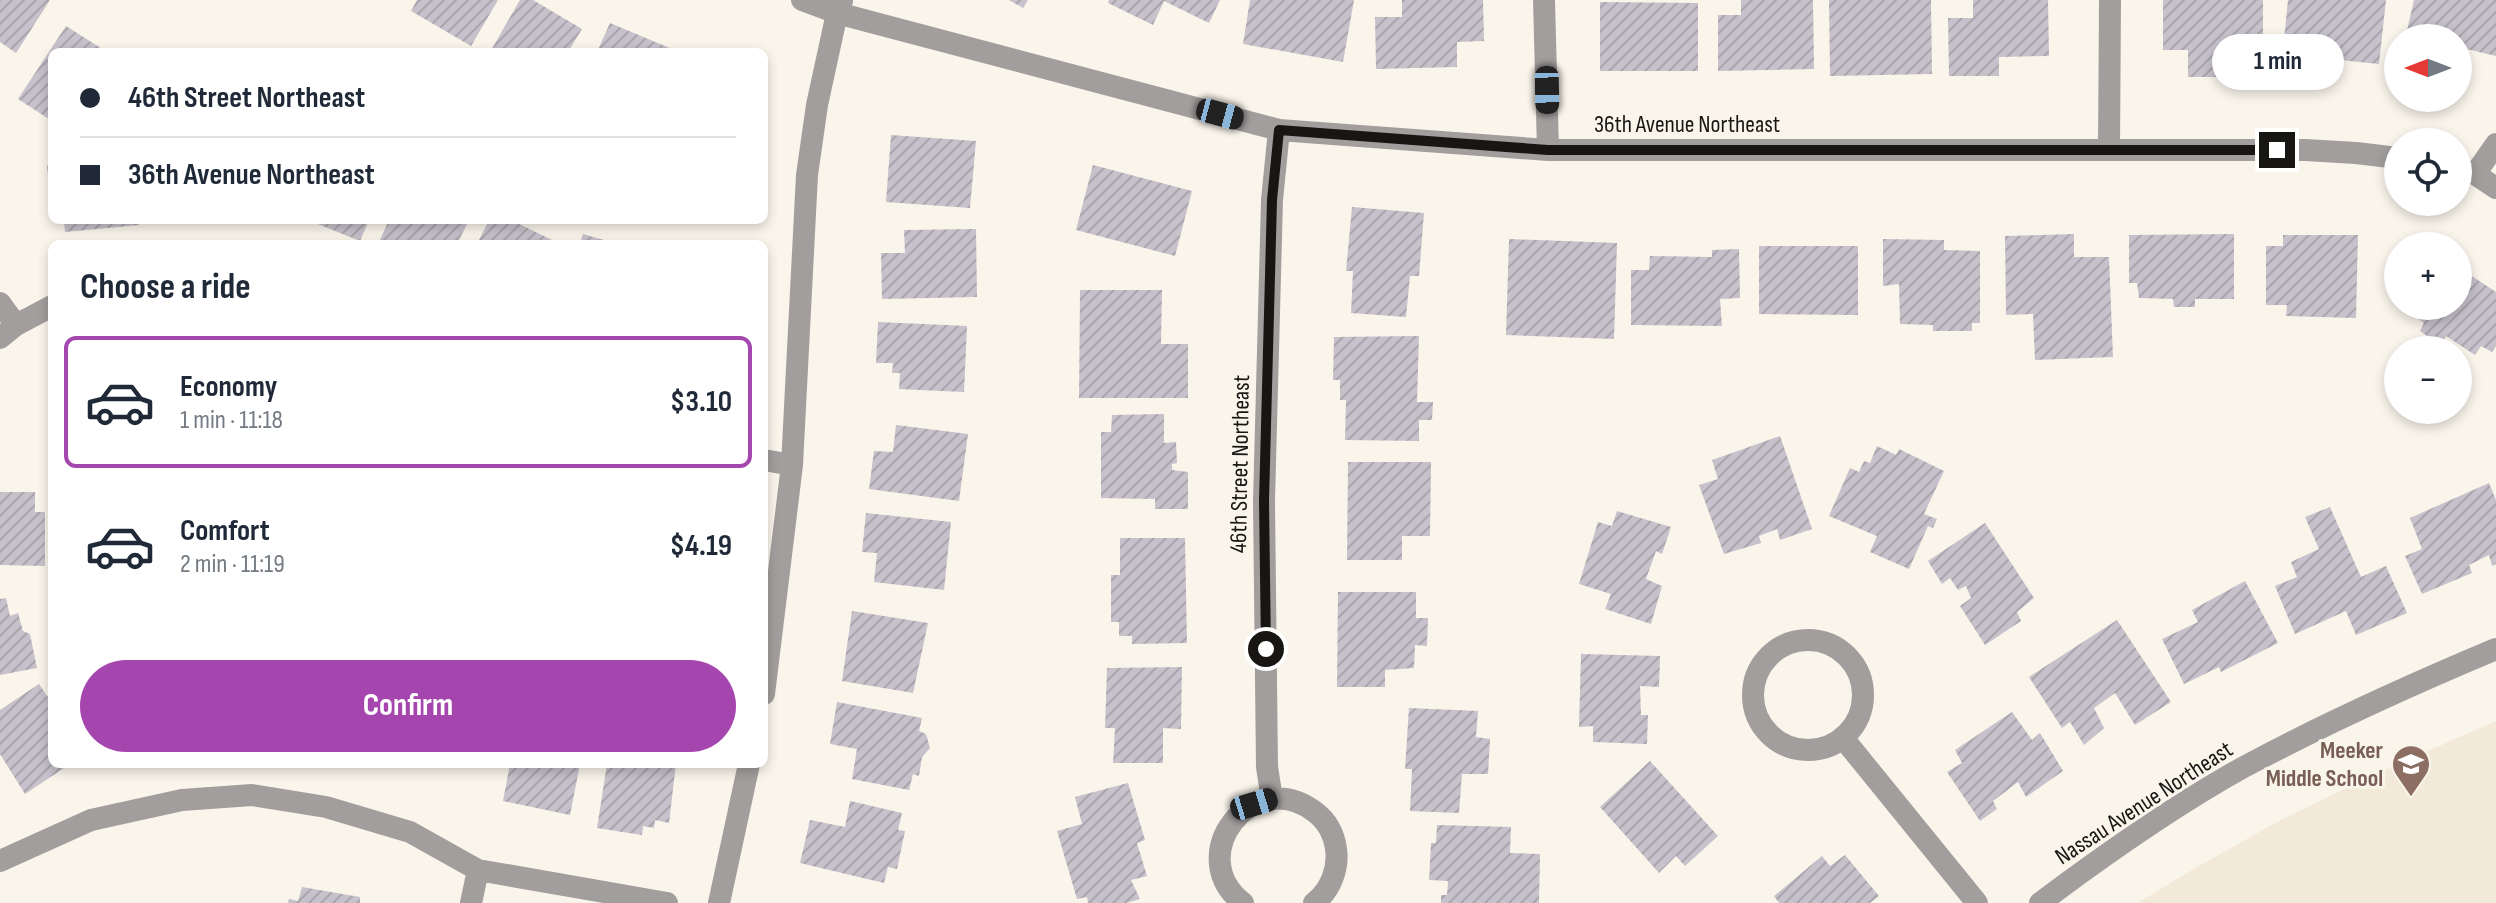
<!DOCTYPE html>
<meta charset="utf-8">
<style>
:root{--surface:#fff;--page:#f2f2f3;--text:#1f2937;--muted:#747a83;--line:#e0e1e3;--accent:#a546ae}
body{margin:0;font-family:"Sofia Sans Condensed",sans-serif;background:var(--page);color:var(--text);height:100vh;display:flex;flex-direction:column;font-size:30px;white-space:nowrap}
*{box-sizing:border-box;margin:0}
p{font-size:26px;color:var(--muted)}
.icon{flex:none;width:44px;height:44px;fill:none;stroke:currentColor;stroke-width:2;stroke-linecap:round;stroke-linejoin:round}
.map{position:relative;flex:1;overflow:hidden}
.panel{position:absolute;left:48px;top:240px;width:720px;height:528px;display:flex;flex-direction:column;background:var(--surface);border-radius:12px;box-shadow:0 4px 12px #0003}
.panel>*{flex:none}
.hud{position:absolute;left:48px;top:48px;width:720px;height:176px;border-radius:12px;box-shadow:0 4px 12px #0003;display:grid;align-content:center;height:176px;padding:0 32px;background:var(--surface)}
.needle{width:52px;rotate:270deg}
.buttons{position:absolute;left:2384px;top:24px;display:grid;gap:16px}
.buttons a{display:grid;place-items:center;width:88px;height:88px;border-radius:50%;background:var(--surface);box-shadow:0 4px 12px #0003;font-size:40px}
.end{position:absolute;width:36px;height:36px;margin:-18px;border:10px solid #181613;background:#fff;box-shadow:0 0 0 4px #fff}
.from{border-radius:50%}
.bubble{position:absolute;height:56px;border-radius:28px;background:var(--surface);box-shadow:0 4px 12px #0003;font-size:26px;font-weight:700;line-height:56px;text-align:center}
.car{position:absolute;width:24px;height:48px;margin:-24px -12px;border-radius:10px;box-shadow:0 0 6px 2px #0007;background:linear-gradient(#222 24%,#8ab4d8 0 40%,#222 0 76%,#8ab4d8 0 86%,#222 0)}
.hud b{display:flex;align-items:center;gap:28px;height:76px;font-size:30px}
.hud b+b{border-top:2px solid var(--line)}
.hud i{width:20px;height:20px;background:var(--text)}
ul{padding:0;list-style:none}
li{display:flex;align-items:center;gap:24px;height:132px;margin:0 16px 12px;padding:0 16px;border:4px solid transparent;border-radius:12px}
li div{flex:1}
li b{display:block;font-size:30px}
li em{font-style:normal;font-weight:700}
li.current{border-color:var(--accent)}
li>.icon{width:72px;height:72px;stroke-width:1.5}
h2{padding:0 32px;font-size:36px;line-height:96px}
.button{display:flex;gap:16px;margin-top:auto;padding:16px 32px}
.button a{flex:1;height:92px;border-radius:48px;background:var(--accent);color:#fff;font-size:32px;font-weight:700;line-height:92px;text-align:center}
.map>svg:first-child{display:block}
.built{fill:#f2e9d9}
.building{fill:url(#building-hatch)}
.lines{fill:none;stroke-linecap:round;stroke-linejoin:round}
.minor{stroke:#a39e9e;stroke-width:22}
.route{stroke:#181613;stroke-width:10}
.labels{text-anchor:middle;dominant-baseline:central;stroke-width:6;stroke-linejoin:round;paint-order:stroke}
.street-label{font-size:24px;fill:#181613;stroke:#faf5eb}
.education-label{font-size:24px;font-weight:bold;fill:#785e54;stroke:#faf5eb;text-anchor:end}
</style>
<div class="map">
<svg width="2496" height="903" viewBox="0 0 2496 903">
<defs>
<pattern id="building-hatch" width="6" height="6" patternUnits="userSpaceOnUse" patternTransform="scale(2)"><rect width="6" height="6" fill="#c6c1ca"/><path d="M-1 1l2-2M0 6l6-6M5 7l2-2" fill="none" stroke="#a9a5ad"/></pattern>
</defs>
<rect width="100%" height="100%" fill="#faf5eb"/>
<path class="built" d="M2496 721V903H2138L2190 871 2279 821 2371 776Z"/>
<path class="building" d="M0 0H50L16 53 0 42Z
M417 0H498L471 46 411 11Z
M520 0H533L582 29 568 52H490Z
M1009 0H1028L1023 8Z
M1109 0H1220L1209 23 1164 1 1153 25 1108 3Z
M1250 0H1354L1343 62 1243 44Z
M1402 0H1483L1484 41 1457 42V67L1376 69 1375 17H1402Z
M1741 0H1813L1814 69 1718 71V15H1741Z
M1829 0H1931L1932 74 1830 76Z
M1973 0H2048L2049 56 1999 57V76H1949L1948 18H1973Z
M2163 0H2263V77H2188V50H2163Z
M2288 0H2386L2379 64 2330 59 2328 83 2280 78Z
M2414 0H2496V56L2458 47V38H2419L2406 35Z
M1600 2 1698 3V71H1600Z
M610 23 672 49 670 52H597Z
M66 26 107 52H52V121L18 99Z
M891 135 976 141 970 208 886 202Z
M47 165H52V203H50Z
M1093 165 1192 191 1175 256 1076 230Z
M1352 207 1424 213 1419 276H1410L1406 317 1351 313 1353 271H1346Z
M64 220H139V225L65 232Z
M308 220H369L360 241Z
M389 220H469L457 244H378Z
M489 220H511L554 241 553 244H477Z
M976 229 977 297 882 299 881 253H905L904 230Z
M583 234 614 243V244H580Z
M2074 234V257H2109L2113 357 2035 360 2033 314 2006 315 2005 236Z
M2234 234V299H2195V307H2174L2173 299 2139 298 2137 283H2129V235Z
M2283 235H2358L2356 318 2286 316 2287 305H2266V246H2283Z
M1509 239 1617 243 1614 339 1506 335Z
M1883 239 1944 240V250L1980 251V323H1972V331H1933V325L1900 324 1899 284 1883 286Z
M1759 246H1858V315L1759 314Z
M1739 249 1740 298 1720 299 1722 326 1631 325V270H1649L1650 256 1712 257V250Z
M2458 267 2496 292V346L2492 352 2481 346 2475 355 2446 336 2441 346 2420 331 2424 323 2401 306H2458Z
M1080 290H1162L1161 344H1188V398H1079Z
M878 322 967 326 964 392 899 389 900 373H892L893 363H876Z
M1419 336 1417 402H1433L1432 420H1419V441L1345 440 1346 400H1340V380H1333L1334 337Z
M1164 414V443L1176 442 1177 463 1172 464V470L1188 472V509H1155V499L1101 498V432H1111L1112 415Z
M896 425 968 434 959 501 869 489 874 451 893 452Z
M1780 436 1812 529 1780 540 1777 529 1759 536 1761 543 1724 554 1699 485 1718 479 1712 460Z
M1877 446 1896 455 1899 449 1944 471 1924 514 1937 519 1933 528 1928 526 1909 569 1870 552 1877 536 1829 516 1850 468 1859 472 1864 461 1870 463Z
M1348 462H1431L1430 536H1402V560H1347Z
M2489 483 2496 500V564L2492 566 2489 555 2469 565 2472 573 2422 594 2405 556 2422 549 2410 518Z
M0 492H35V512H45V566L0 565Z
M2330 507 2361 577 2386 566 2407 613 2356 635 2346 611 2295 634 2275 586 2297 577 2291 562 2319 549 2305 517Z
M1617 511 1671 527 1662 554 1656 551 1646 579 1662 586 1651 624 1605 609 1611 594 1579 584 1598 522 1612 526Z
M866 513 951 522 944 590 874 582 877 553 862 552Z
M1985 523 2034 598 2017 612 2021 621 1985 645 1960 606 1971 598 1966 586 1958 590 1950 578 1942 584 1928 561Z
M1120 538H1185L1187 643 1132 644V636H1119V622H1111V575H1120Z
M2245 581 2278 643 2221 672 2219 667 2184 684 2162 639 2198 622 2192 610Z
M1338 592H1416V618H1428L1427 646 1415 645 1414 668 1385 670V687H1337Z
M6 598 10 616 18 613 23 631 30 634 37 668 0 675V599Z
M852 611 928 623 913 693 842 681Z
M2117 620 2171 702 2135 725 2115 693 2094 708 2104 728 2084 745 2070 722 2062 728 2029 677Z
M1581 654 1660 656 1659 687 1640 686 1641 715H1648L1647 744 1593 742V726L1579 727Z
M1182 667 1181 729 1163 728V763H1113L1115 728H1105L1107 668Z
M39 684 52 703V764H70L25 794 0 754V710Z
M837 702 922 718 919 731 926 734 930 748 922 757 919 776 913 774 909 790 852 779 857 749 830 744Z
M1409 708 1478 711 1476 737 1490 739 1488 774H1462L1459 813 1410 811 1412 769H1405Z
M2012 712 2032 740 2040 733 2063 771 2026 797 2018 782 1993 801 1997 809 1980 821 1947 772 1962 763 1955 750Z
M1650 761 1718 836 1685 866 1676 856 1659 873 1600 807Z
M510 764H580L570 815 503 801Z
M607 764H676L669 823 655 820 654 828 643 826 642 835 597 828Z
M1128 783 1145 840 1137 843 1147 876 1131 880 1140 899 1126 903H1088L1087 897 1077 899 1057 831 1082 824 1075 797Z
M850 801 902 813 898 830 905 831 897 869 888 867 884 883 800 863 810 820 845 827Z
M1437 825 1511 827 1510 853 1540 854 1539 903H1441V895H1447L1448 881 1429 880 1431 843H1436Z
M1845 855 1879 896 1870 903H1779L1774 896 1822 856 1830 866Z
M302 887 360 897V903H288L289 899 298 901Z"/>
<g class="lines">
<path class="minor" d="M802 0 837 13 1279 130 1548 150H2305L2356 153 2398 158
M1544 0 1548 150
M2109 149 2110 0
M2458 169 2475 174 2496 188
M2475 174 2496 144
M0 303 16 325 0 338
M16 325 52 306
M764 460 792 465
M1753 695a55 55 0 1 1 110 0a55 55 0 1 1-110 0Z
M764 694 792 465 807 175 817 105 837 13 842 1
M1843 738 1977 903
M1272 799 1267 767 1264 501 1272 200 1279 130
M0 861 91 820 182 800 252 795 326 807 410 832 478 870 667 903
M471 903 478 870
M719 903 749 764
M1243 903C1182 856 1253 764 1315 812 1327 821 1334 834 1336 849 1339 869 1330 891 1314 903
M2040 903C2104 855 2172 807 2242 768 2324 724 2410 685 2496 649"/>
</g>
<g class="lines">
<path class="route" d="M1266 649 1264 501 1272 200 1279 130 1548 150H2277"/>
</g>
<defs>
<g id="school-pin" transform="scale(2)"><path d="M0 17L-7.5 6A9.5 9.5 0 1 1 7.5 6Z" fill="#8d6e63" stroke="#faf5eb"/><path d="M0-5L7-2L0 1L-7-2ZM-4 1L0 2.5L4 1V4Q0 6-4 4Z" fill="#fff"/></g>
</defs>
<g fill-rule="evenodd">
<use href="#school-pin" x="2411" y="764"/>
</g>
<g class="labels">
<g class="street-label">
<text x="1687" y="124">36th Avenue Northeast</text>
<text transform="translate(1240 464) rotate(-89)">46th Street Northeast</text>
<text transform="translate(2144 803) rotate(-33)">Nassau Avenue Northeast</text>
</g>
<g class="education-label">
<text x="2383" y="750">Meeker<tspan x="2383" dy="28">Middle School</tspan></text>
</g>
</g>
</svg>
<div class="buttons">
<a><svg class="needle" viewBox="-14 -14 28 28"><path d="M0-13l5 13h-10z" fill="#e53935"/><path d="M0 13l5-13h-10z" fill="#747a83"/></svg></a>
<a><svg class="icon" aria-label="locate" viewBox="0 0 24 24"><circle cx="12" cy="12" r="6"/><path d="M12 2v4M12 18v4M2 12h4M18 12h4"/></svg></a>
<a>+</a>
<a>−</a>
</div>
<i class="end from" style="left:1266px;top:649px"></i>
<i class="end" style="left:2277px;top:150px"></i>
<div class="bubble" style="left:2212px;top:34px;width:132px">1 min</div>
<i class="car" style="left:1547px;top:90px;rotate:179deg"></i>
<i class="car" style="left:1220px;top:114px;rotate:105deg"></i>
<i class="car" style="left:1254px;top:804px;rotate:73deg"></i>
<div class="hud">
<b><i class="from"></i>46th Street Northeast</b>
<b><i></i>36th Avenue Northeast</b>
</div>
<section class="panel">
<h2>Choose a ride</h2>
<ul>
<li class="current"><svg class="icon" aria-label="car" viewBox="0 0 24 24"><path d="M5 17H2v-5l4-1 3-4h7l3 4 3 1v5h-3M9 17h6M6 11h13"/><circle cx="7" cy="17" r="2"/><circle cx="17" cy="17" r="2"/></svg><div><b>Economy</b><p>1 min · 11:18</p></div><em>$3.10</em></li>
<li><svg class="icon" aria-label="car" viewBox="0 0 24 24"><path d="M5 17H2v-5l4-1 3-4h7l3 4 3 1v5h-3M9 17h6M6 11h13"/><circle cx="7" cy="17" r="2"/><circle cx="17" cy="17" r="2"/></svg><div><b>Comfort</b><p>2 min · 11:19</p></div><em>$4.19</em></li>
</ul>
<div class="button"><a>Confirm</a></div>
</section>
</div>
